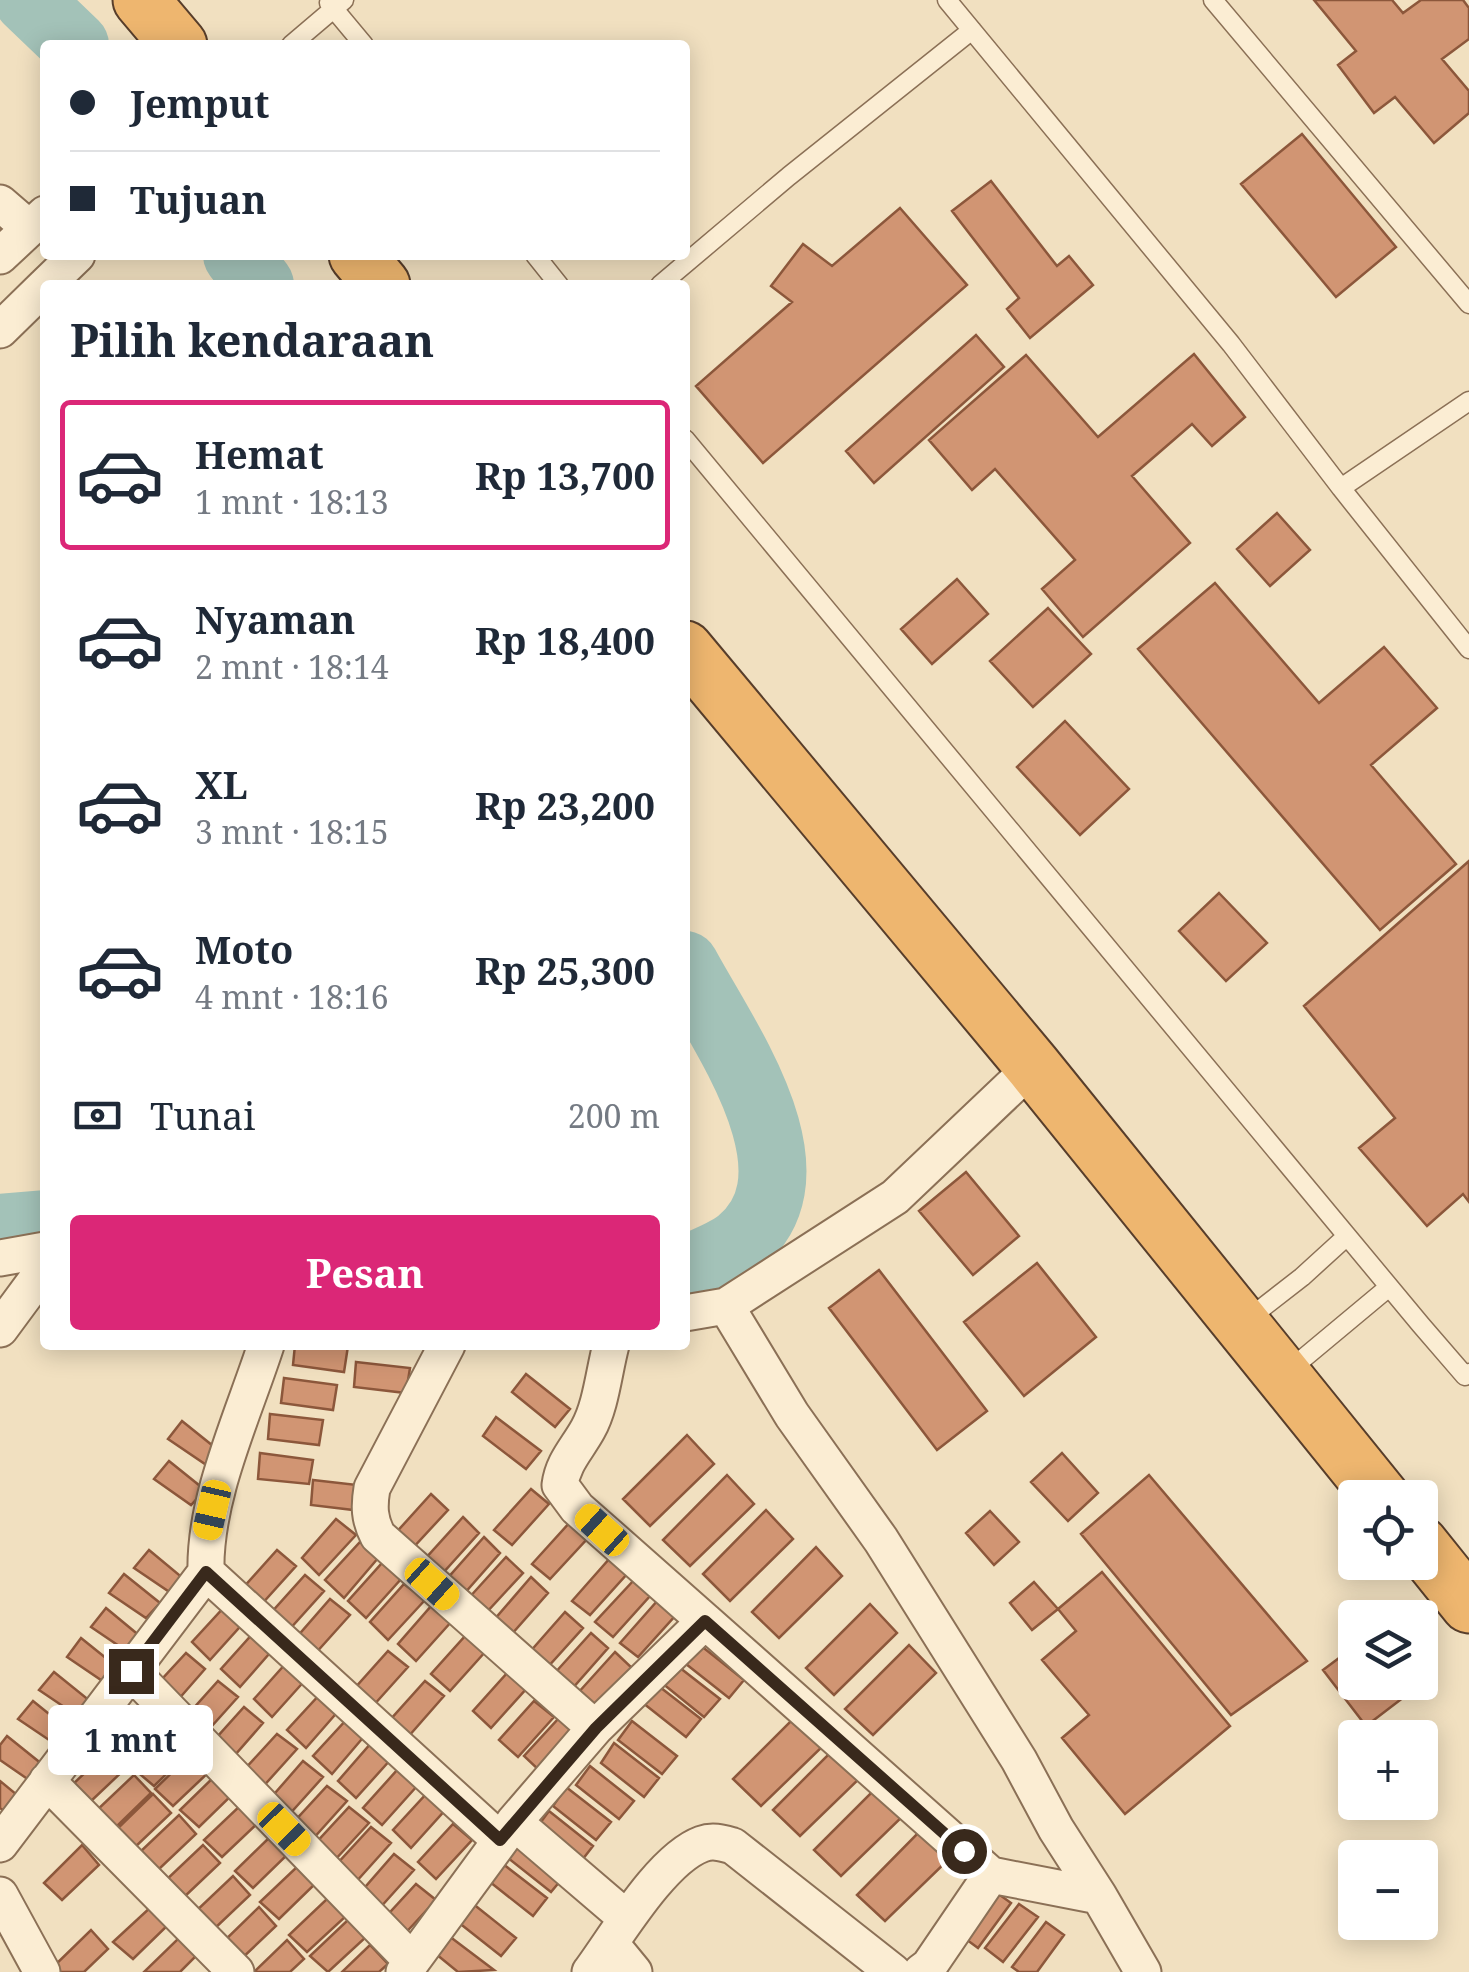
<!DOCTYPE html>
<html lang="id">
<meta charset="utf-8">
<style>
:root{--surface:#fff;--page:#f6f6f7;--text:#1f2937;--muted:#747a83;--line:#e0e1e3;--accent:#db2777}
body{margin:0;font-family:"Noto Serif",serif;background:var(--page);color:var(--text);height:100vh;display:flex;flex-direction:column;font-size:38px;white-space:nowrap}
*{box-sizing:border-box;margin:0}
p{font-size:32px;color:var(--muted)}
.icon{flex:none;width:55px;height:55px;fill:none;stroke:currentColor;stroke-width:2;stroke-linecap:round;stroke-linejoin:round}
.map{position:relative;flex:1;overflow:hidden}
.drawer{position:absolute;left:40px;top:280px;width:650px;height:1070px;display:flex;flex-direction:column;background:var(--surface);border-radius:10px;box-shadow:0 5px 25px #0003}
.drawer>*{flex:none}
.banner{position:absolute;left:40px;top:40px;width:650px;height:220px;border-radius:10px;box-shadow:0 5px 25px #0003;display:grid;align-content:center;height:220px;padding:0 30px;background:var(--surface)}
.buttons{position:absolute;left:1338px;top:1480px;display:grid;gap:20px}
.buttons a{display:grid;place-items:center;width:100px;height:100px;border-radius:10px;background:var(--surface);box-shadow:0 5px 25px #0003;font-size:50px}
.end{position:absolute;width:45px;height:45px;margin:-22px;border:12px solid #39291c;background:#fff;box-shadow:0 0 0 5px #fff}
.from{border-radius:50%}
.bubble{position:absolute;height:70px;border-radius:10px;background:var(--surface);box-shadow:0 5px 25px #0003;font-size:32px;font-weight:700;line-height:70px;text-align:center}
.car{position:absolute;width:30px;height:60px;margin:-30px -15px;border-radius:12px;box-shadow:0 0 8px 2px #0007;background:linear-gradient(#f5c518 24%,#345 0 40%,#f5c518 0 76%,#345 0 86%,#f5c518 0)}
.banner b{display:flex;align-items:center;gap:35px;height:95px;font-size:38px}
.banner b+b{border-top:2px solid var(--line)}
.banner i{width:25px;height:25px;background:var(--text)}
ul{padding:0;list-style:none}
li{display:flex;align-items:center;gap:30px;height:150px;margin:0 20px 15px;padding:0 10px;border:5px solid transparent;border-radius:10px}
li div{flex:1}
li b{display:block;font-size:38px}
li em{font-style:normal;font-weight:700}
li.selected{border-color:var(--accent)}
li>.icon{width:90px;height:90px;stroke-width:1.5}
h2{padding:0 30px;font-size:45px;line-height:120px}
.pay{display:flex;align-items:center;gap:25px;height:110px;padding:0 30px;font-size:38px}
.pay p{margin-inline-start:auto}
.action{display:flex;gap:20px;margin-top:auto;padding:20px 30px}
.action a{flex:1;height:115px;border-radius:10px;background:var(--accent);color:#fff;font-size:40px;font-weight:700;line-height:115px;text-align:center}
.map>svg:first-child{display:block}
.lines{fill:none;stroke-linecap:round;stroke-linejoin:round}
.river{stroke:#a3c2b8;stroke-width:68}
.building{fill:#d19573;stroke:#8c573b;stroke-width:2.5}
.service-casing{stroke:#8b7056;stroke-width:21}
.minor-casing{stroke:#8b7056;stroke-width:39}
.trunk-casing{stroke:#583e2b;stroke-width:59}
.service{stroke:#fbedd3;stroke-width:18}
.minor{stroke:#fbedd3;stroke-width:35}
.trunk{stroke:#eeb66f;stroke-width:55}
.route{stroke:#39291c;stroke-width:12}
</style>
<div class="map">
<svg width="1469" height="1972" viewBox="0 0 1469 1972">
<rect width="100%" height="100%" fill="#f1e0c0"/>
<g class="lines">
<path class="river" d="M28 0 75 45
M237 255 260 285
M685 965C723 1036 824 1173 740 1242 725 1254 702 1262 685 1270
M0 1228 45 1224"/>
</g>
<path class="building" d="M1314 0H1392L1403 13 1421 0H1463L1469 8V39L1442 59 1469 91V113L1434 143 1395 97 1374 113 1338 65 1356 51Z
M1302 134 1396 247 1336 297 1241 184Z
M991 181 1057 266 1069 256 1093 285 1030 338 1007 309 1019 298 952 211Z
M900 208 967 285 763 463 696 386 792 302 771 286 803 244 832 266Z
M976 335 1004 367 874 483 846 451Z
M1194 354 1245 417 1212 446 1192 424 1132 476 1190 543 1083 637 1042 589 1075 560 995 469 972 490 929 440 1026 355 1098 437Z
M1277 513 1310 550 1270 586 1237 549Z
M957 579 988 614 932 664 901 629Z
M1215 583 1319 703 1384 647 1437 708 1371 765 1456 864 1380 930 1138 649Z
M1048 608 1091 654 1033 707 990 661Z
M1065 721 1129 789 1080 835 1017 767Z
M1469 861V1202L1463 1194 1427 1226 1359 1148 1395 1118 1304 1006Z
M1219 893 1267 943 1226 981 1179 931Z
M966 1172 1019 1236 973 1275 919 1211Z
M1037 1263 1096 1337 1024 1396 964 1322Z
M879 1270 987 1411 937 1450 829 1308Z
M295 1345 348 1346 344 1372 293 1365Z
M356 1362 410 1368 406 1393 354 1387Z
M526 1374 570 1409 555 1427 512 1392Z
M284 1378 337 1385 333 1410 281 1403Z
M270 1414 323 1420 319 1445 268 1439Z
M496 1417 541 1451 526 1469 483 1436Z
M182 1421 218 1450 205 1464 168 1439Z
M687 1435 714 1464 650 1526 623 1499Z
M260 1453 313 1460 309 1484 258 1479Z
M1062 1453 1098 1493 1068 1521 1031 1482Z
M169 1461 205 1490 191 1505 154 1479Z
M727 1475 754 1504 690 1566 663 1540Z
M1149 1475 1307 1661 1231 1715 1081 1534Z
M313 1480 366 1486 362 1511 311 1505Z
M531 1489 549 1504 512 1545 494 1530Z
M431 1494 448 1510 410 1551 393 1536Z
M766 1510 793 1539 730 1601 703 1574Z
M990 1511 1019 1542 994 1565 966 1533Z
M463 1517 479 1533 442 1574 425 1559Z
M336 1519 356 1535 319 1575 302 1558Z
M571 1521 588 1538 550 1579 532 1564Z
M484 1537 500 1553 463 1595 446 1580Z
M360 1542 379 1557 344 1598 325 1580Z
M816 1547 842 1576 779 1638 752 1612Z
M149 1550 184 1579 171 1593 134 1568Z
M277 1550 296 1566 260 1606 242 1589Z
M506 1557 523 1573 485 1614 467 1600Z
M610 1558 627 1574 590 1615 572 1601Z
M382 1563 402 1578 366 1618 348 1601Z
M1102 1572 1230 1726 1125 1814 1062 1738 1089 1715 1042 1660 1076 1631 1058 1609Z
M124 1574 160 1603 146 1618 109 1593Z
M305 1575 324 1591 288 1631 270 1614Z
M531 1577 548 1593 511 1635 494 1620Z
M634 1580 650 1596 613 1637 595 1622Z
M1034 1582 1058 1609 1032 1630 1010 1603Z
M404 1584 425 1600 388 1640 370 1622Z
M330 1599 350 1615 314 1655 296 1638Z
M658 1600 675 1616 638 1657 620 1643Z
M227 1604 246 1620 210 1660 192 1642Z
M870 1604 897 1633 834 1695 806 1668Z
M432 1605 452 1621 416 1661 398 1644Z
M106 1608 141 1637 128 1652 91 1627Z
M565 1612 583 1628 546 1669 528 1654Z
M256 1630 276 1646 240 1687 221 1669Z
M591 1633 608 1648 571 1690 553 1675Z
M466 1635 486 1651 450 1691 431 1674Z
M81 1638 117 1667 104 1682 67 1657Z
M700 1645 744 1680 729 1698 686 1664Z
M909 1645 936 1673 873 1735 845 1709Z
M1355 1646V1682H1393L1404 1697 1366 1726 1323 1670Z
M388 1651 408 1667 372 1707 354 1689Z
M615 1652 632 1668 595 1709 577 1694Z
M186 1653 205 1669 170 1709 151 1691Z
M288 1661 308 1677 272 1717 254 1699Z
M675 1664 720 1699 704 1717 662 1683Z
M54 1672 90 1701 76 1715 39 1690Z
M508 1672 527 1688 491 1728 473 1711Z
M218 1681 238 1697 202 1737 183 1720Z
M425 1681 444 1696 408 1737 390 1720Z
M656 1684 701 1719 686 1737 643 1703Z
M322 1692 341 1708 306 1748 287 1730Z
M33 1701 69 1730 55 1744 18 1719Z
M534 1701 554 1717 518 1757 499 1740Z
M150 1706 167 1725 129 1761 111 1744Z
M244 1707 263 1723 228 1763 209 1746Z
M797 1715 825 1744 761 1806 733 1779Z
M348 1718 367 1733 332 1774 313 1756Z
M559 1718 578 1733 542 1773 524 1756Z
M632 1721 677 1756 662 1774 618 1740Z
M175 1732 191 1750 154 1786 135 1770Z
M277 1734 297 1749 260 1790 242 1772Z
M7 1736 43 1765 29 1780 0 1760V1745Z
M372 1742 392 1758 356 1798 338 1781Z
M614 1743 659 1778 644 1797 601 1763Z
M837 1746 864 1774 800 1836 773 1810Z
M110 1749 127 1767 89 1803 71 1786Z
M194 1751 211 1770 173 1806 155 1789Z
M303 1761 323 1777 287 1817 269 1800Z
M590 1766 634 1801 619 1819 576 1785Z
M398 1769 418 1785 382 1825 363 1808Z
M219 1772 236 1791 199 1827 180 1810Z
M134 1775 151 1793 114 1829 95 1812Z
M0 1781 22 1799 8 1814 0 1808Z
M327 1786 347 1801 311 1841 292 1824Z
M878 1786 904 1815 841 1876 814 1850Z
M566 1787 611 1822 596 1840 553 1806Z
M428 1792 447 1808 411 1848 393 1830Z
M153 1794 171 1813 133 1849 115 1831Z
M244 1802 260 1821 222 1857 204 1840Z
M349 1807 369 1823 333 1862 314 1845Z
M549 1811 593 1846 579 1864 535 1830Z
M179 1815 196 1834 158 1870 140 1852Z
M453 1824 472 1840 436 1879 418 1862Z
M371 1827 391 1843 355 1883 336 1865Z
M920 1831 948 1860 885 1921 857 1895Z
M273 1834 290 1852 253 1888 235 1871Z
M522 1839 566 1874 551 1892 508 1858Z
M82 1845 99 1865 62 1900 44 1883Z
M203 1845 220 1863 182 1899 164 1882Z
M394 1854 414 1870 378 1910 360 1893Z
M503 1864 547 1898 533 1916 490 1882Z
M299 1865 316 1883 279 1919 260 1902Z
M233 1876 250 1895 212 1931 194 1913Z
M416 1884 436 1900 399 1940 381 1922Z
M993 1890 1011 1903 978 1948 959 1934Z
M328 1898 345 1917 307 1952 289 1935Z
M472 1903 516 1938 501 1956 458 1922Z
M1019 1904 1038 1917 1003 1962 985 1948Z
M153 1905 170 1923 133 1959 113 1942Z
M259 1907 276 1926 238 1962 220 1945Z
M349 1919 366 1937 328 1972 310 1956Z
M1046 1922 1064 1935 1037 1972H1019L1012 1967Z
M91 1930 108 1949 84 1972H56L52 1968Z
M182 1935 198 1954 180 1972H144Z
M449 1936 494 1970 458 1972 436 1954Z
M287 1940 304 1959 290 1972H254Z
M370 1945 388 1964 379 1972H342Z"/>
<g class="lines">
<g class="service-casing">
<path id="service" d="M947 0 1231 344 1341 488
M1213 0 1469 304
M329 3 364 45
M291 45 344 0
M535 255 559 285
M660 285 789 176 972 30
M1469 401 1341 488 1469 649
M685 439 1421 1325 1465 1376 1469 1373
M1244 1322 1302 1277 1347 1236
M1287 1372 1389 1287"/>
</g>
<g class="minor-casing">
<path id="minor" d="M0 203 29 228
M0 256 45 214
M46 285 77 255
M0 330 45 286
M0 1258 45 1250
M726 1306 792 1415 881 1540 1019 1760 1056 1829 1099 1896
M685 1313 726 1306 895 1197 1033 1066
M0 1329 45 1268
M447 1345 372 1488C369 1506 369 1519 378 1536L595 1728
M611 1345C604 1371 601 1406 588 1429 577 1449 563 1462 560 1485L577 1508 705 1621
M206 1572 500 1840
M131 1671 412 1961
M47 1781 236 1972
M514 1822 625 1917
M0 1844 206 1572C204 1498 243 1416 266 1345
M0 1895 42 1972
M611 1944 634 1972
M404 1972 514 1822 595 1728 705 1621 991 1875 1099 1896 1143 1972
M590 1972C616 1937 661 1859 702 1844 713 1840 722 1843 733 1846L893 1972
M921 1972 929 1966 991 1875"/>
</g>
<g class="trunk-casing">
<path id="trunk" d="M141 0 179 45
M357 255 382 285
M685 649 1033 1066 1382 1498
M1420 1544 1469 1605"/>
</g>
<use href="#service" class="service"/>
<use href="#minor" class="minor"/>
<use href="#trunk" class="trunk"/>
</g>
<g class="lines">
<path class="route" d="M131 1671 206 1572 500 1840 596 1728 705 1621 964 1851"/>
</g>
</svg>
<div class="buttons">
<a><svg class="icon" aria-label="locate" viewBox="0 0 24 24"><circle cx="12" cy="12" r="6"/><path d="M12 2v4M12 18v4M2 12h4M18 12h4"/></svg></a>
<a><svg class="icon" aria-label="layers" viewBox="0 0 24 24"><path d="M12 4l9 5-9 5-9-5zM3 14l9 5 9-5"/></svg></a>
<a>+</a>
<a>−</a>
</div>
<i class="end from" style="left:964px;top:1851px"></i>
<i class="end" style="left:131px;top:1671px"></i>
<div class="bubble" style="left:48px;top:1705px;width:165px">1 mnt</div>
<i class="car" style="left:212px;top:1510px;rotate:193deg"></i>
<i class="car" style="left:602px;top:1530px;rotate:312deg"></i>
<i class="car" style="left:432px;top:1584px;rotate:132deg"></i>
<i class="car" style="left:284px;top:1829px;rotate:136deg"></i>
<div class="banner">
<b><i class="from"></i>Jemput</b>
<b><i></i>Tujuan</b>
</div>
<section class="drawer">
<h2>Pilih kendaraan</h2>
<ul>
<li class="selected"><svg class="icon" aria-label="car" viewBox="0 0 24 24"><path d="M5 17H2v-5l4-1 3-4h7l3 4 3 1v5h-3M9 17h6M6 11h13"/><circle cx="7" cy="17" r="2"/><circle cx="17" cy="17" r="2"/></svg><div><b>Hemat</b><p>1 mnt · 18:13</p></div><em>Rp 13,700</em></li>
<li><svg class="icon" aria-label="car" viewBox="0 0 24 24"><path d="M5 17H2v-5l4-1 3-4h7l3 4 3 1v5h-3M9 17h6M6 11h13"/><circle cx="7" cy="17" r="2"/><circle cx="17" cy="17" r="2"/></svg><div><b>Nyaman</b><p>2 mnt · 18:14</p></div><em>Rp 18,400</em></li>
<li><svg class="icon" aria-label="car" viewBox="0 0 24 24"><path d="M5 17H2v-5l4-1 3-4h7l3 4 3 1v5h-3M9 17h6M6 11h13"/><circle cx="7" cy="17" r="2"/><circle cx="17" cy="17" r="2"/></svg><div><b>XL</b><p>3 mnt · 18:15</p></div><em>Rp 23,200</em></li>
<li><svg class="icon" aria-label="car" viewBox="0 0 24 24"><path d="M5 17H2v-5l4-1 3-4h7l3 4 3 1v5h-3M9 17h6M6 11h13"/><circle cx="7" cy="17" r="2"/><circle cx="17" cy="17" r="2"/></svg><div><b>Moto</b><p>4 mnt · 18:16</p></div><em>Rp 25,300</em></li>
</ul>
<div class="pay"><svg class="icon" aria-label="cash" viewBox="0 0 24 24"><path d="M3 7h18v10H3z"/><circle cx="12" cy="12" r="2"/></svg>Tunai<p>200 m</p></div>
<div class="action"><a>Pesan</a></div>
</section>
</div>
